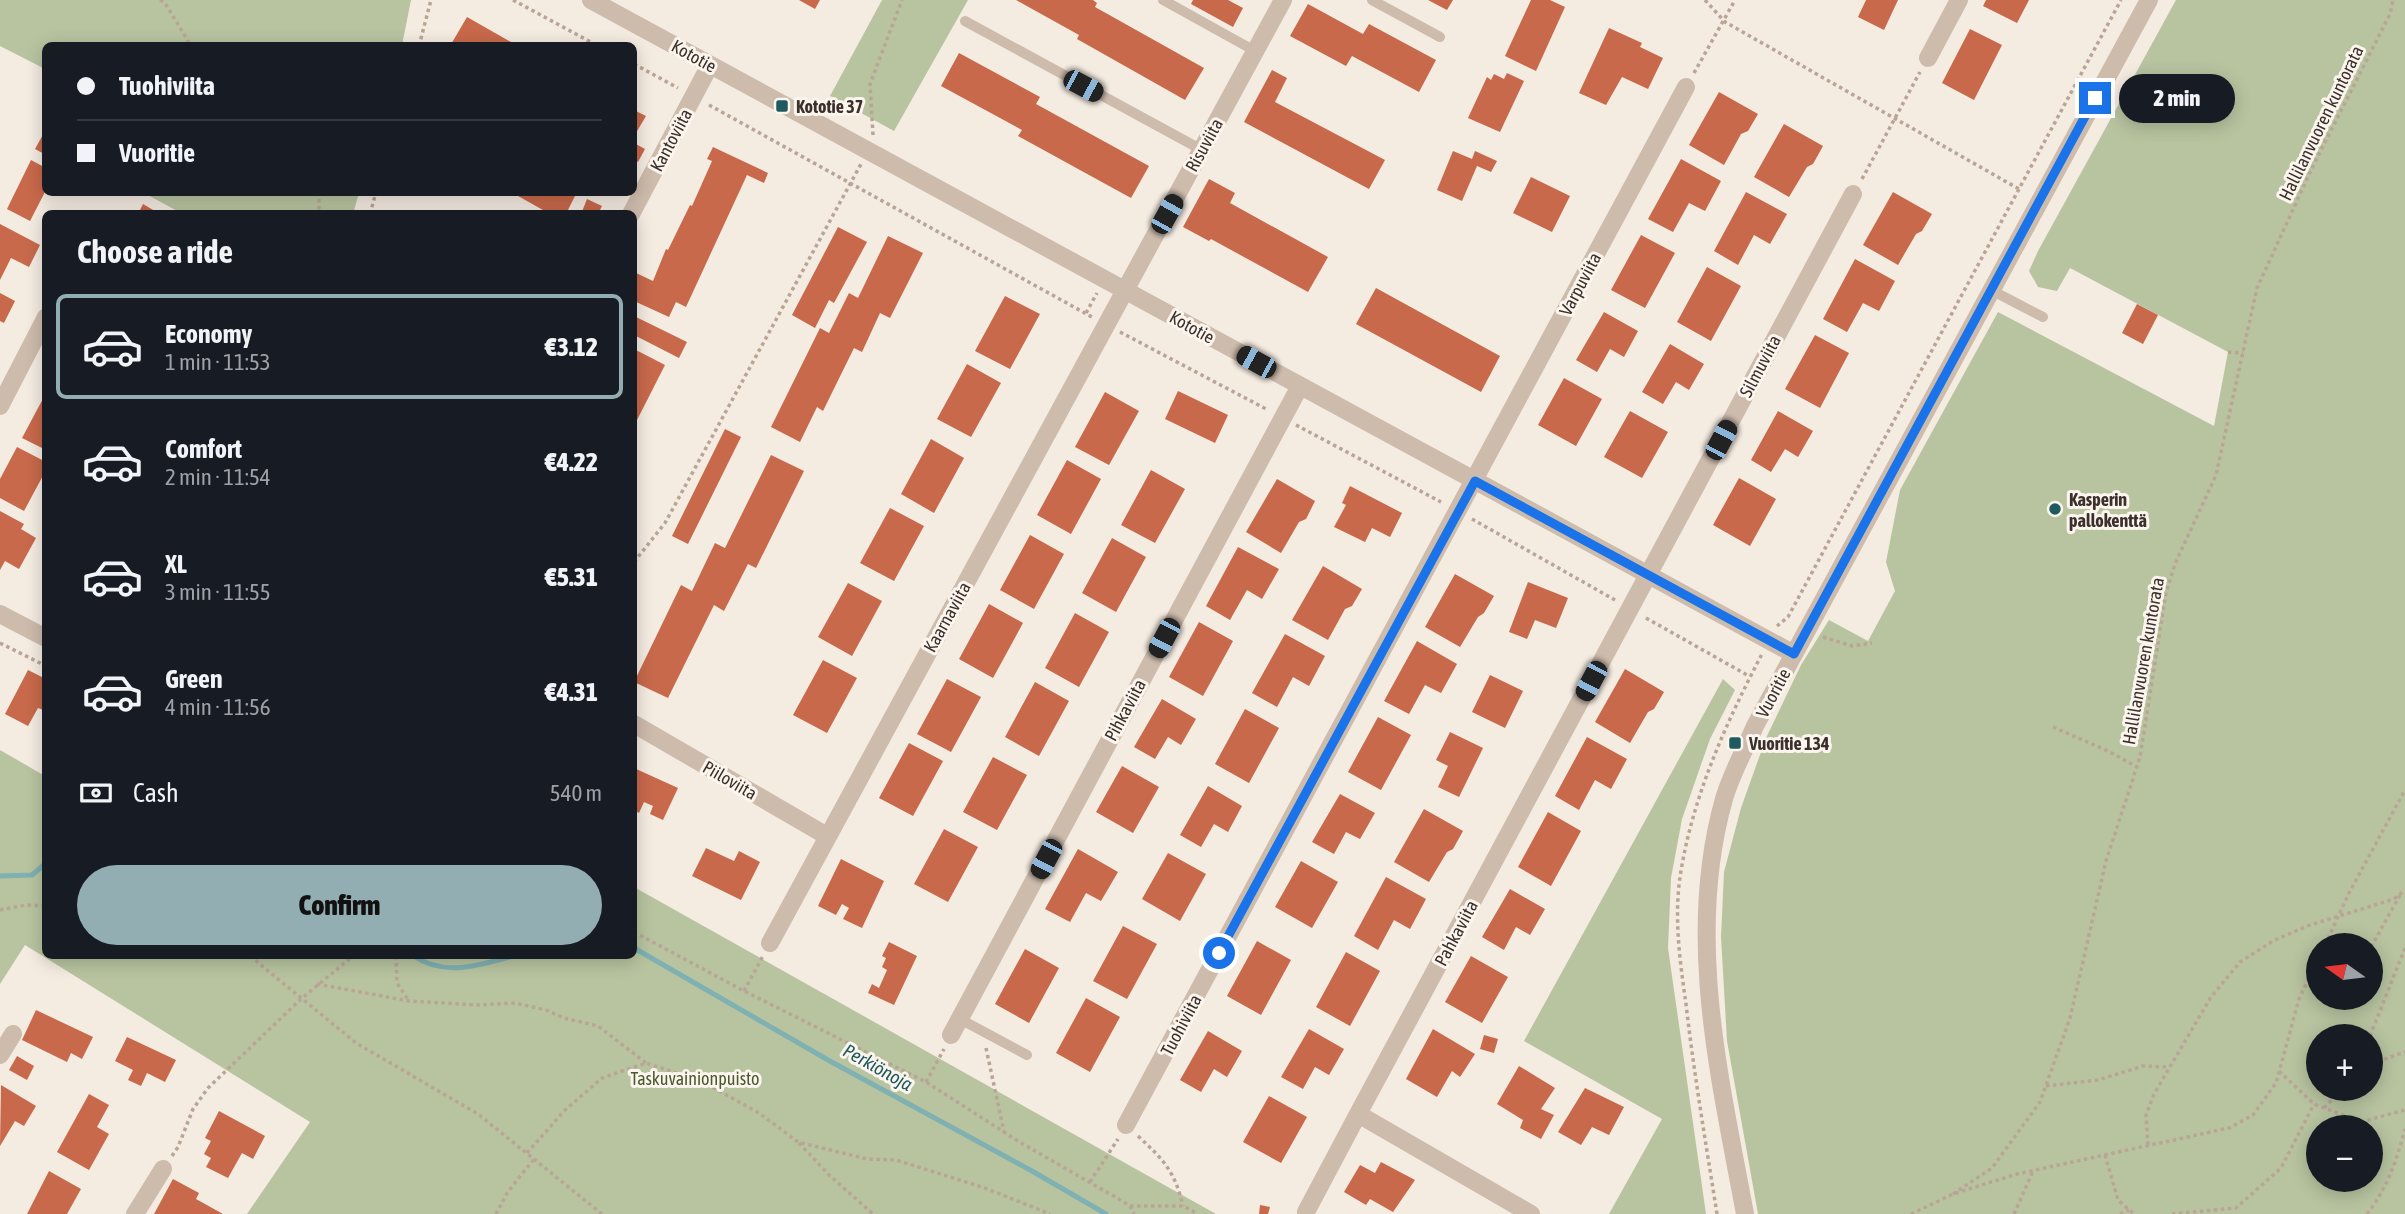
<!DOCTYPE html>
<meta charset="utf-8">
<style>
:root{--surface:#171b24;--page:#20242c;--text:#f1f3f6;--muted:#9ea1a6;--line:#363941;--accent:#92aeb2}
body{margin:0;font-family:"Asap Condensed",sans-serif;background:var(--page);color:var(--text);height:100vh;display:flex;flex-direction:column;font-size:26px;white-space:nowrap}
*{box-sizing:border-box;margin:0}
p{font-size:23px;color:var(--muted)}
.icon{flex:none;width:38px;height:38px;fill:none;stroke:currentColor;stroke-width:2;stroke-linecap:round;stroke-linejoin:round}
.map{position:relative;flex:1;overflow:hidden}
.side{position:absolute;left:42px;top:210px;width:595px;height:749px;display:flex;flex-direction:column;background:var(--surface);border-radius:10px;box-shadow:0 4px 18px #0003}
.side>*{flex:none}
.guide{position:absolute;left:42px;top:42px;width:595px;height:154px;border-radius:10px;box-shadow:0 4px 18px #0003;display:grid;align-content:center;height:154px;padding:0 35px;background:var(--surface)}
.needle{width:46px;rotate:284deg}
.controls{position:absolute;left:2306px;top:933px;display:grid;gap:14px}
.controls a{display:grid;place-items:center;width:77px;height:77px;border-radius:50%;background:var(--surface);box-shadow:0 4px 18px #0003;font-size:35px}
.end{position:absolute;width:32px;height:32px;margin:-16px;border:9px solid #1a73e8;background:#fff;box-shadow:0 0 0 4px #fff}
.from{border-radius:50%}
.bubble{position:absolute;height:49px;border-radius:24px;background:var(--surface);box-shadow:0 4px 18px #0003;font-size:23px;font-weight:800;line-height:49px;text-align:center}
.car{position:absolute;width:21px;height:42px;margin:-21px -10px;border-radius:9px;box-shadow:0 0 5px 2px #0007;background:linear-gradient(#222 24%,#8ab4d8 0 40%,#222 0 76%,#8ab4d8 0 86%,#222 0)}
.guide b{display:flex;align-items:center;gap:24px;height:66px;font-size:26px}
.guide b+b{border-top:2px solid var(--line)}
.guide i{width:18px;height:18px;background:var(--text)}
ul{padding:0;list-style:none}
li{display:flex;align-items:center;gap:21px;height:105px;margin:0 14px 10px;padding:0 21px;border:4px solid transparent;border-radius:10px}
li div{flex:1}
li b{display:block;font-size:26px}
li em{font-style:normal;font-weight:800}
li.on{border-color:var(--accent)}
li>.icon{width:63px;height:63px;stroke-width:1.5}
h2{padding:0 35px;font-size:32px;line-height:84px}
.pay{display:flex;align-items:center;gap:18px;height:77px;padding:0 35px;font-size:26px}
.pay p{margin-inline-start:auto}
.primary-button{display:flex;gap:14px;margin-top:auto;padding:14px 35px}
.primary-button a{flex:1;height:80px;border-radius:42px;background:var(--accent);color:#111;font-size:28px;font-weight:800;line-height:80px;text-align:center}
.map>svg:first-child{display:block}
.green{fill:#b8c4a0;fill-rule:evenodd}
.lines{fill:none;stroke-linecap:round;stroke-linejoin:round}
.stream{stroke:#7fb0b2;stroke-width:5}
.building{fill:#c8694b}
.path{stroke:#b9a596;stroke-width:3.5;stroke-dasharray:3.5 3.5;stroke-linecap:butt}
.service{stroke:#cdbbac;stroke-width:10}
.minor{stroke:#cdbbac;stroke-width:18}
.tertiary{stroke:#cdbbac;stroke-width:18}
.route{stroke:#1a73e8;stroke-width:9}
.poi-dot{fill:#1f5a5e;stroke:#fbf5ee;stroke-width:2.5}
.labels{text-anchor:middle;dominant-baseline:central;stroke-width:6;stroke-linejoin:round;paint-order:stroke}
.street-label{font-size:18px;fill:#3b302b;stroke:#fbf5ee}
.poi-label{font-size:18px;font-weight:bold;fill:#3b302b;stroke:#fbf5ee;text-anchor:start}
.park-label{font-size:18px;fill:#4a5a2e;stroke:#fbf5ee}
.water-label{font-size:19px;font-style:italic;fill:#1f5a5e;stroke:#fbf5ee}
</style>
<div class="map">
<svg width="2405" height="1214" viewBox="0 0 2405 1214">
<rect width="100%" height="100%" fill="#f4ebe1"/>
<path class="green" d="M0 0H411L402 45 46 46 45 69 0 46Z
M882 0H968L894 131 830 96Z
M2176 0H2405V1214H1758L1727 1041 1721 937 1724 872 1741 808 1766 738 1801 665 1829 620 1868 641 1895 591 1886 562 1900 490 1998 312 2214 426 2228 352 2070 268 2057 291 2038 287 2029 271 2038 251ZM2319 945H2371V998H2319ZM2371 1036V1088H2319V1036ZM2371 1127V1180H2319V1127Z
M144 193H359L353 214 181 213Z
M1723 679 1735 690 1710 739 1682 819 1671 878 1668 948 1706 1214H1609L1662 1119 1524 1041Z
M0 750 45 776 46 956H634V887L1216 1214H247L310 1122 25 945 0 984Z"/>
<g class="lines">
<path class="stream" d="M0 876 32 875 46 863
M634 948 828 1060 1032 1171 1106 1214
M414 956C444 977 481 965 513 956"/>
</g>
<path class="building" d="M799 0H820L815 9Z
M1016 0H1093L1097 3 1095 7 1204 68 1185 100 1077 39 1079 35Z
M1193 0H1228L1243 8 1233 27 1191 4Z
M1428 0H1453L1447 10Z
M1531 0H1550L1565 7 1536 71 1505 56Z
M1866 0H1898L1884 30 1858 17Z
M1986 0H2029L2017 23 1983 6Z
M1308 4 1363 34 1369 24 1436 60 1419 92 1352 56 1346 66 1290 36Z
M467 17 518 46H450Z
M1609 28 1642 43 1640 47 1663 58 1648 89 1622 77 1606 105 1579 93Z
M1970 29 2002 45 1974 100 1942 83Z
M959 53 1040 97 1036 104 1149 166 1131 198 1018 136 1022 130 941 86Z
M1272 70 1287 78 1275 102 1385 160 1369 189 1244 122Z
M1507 73 1524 81 1500 132 1468 118 1487 77 1491 80 1494 74 1504 79Z
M1719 92 1758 114 1748 131 1741 134 1724 165 1689 145Z
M634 110 646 116 636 133 634 131Z
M1784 124 1823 146 1813 164 1807 167 1789 197 1754 177Z
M46 129V155L35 149Z
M634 143 645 149 638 162 634 159Z
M713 147 768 173 764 183 747 175 686 307 676 302 669 317 634 301V272L653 281 666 249 668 250 690 205 692 206 712 161 707 159Z
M1453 151 1472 159 1475 151 1497 161 1491 172 1477 166 1462 201 1437 190Z
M1681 159 1721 181 1705 211 1689 203 1673 232 1648 219Z
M31 160 46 168V190L30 221 7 209Z
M1531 177 1570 196 1552 232 1513 213Z
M1209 179 1235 193 1230 203 1328 257 1308 292 1211 239 1209 241 1183 227Z
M511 192H577L566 214H550Z
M1746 192 1787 214 1770 244 1754 235 1738 265 1714 251Z
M1893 192 1932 214 1922 231 1916 234 1898 265 1863 245Z
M587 199 602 206 598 214H581Z
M143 204 160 214H138Z
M0 224 40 245 29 267 11 258 0 280Z
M838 227 867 242 834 303 829 300 815 328 792 315Z
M1641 235 1675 253 1645 308 1611 290Z
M888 236 923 253 890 318 880 313 862 352 854 348 823 411 817 407 800 442 771 427 820 328 829 333 849 293 858 298Z
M1855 259 1895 281 1879 311 1863 303 1847 332 1823 319Z
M1707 267 1741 286 1711 341 1677 322Z
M1376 288 1500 356 1481 392 1356 324Z
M0 293 15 301 4 323 0 321Z
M1005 296 1040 314 1010 369 975 351Z
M2137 304 2158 315 2143 344 2122 333Z
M1604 312 1638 331 1624 357 1610 349 1597 372 1576 360Z
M634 316 687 342 679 358 634 335Z
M1815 335 1849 353 1820 408 1785 389Z
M1670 344 1704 364 1689 390 1676 382 1663 404 1642 392Z
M634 349 665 365 634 426Z
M967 364 1001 383 971 437 937 419Z
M1564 378 1602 399 1576 446 1538 425Z
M1178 391 1228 415 1215 443 1165 419Z
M1105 392 1139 411 1109 465 1075 447Z
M46 393V450L22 438Z
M1630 411 1668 432 1642 478 1604 457Z
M1778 411 1813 431 1798 457 1785 449 1771 472 1751 460Z
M725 429 741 437 688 544 672 536Z
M931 439 964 458 934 513 901 494Z
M17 447 46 462V470L24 511 0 498V479Z
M771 455 804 471 756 568 748 564 724 611 714 605 668 698 634 682 681 585 692 591 715 543 725 548Z
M1067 460 1101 479 1071 534 1037 515Z
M1151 470 1185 489 1155 543 1121 525Z
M1739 478 1776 499 1750 546 1713 525Z
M1277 479 1315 501 1306 519 1299 522 1281 553 1246 532Z
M1350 486 1402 513 1390 537 1372 528 1365 542 1334 527 1346 505 1342 503Z
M890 508 924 526 894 581 860 563Z
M0 511 24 524 21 529 36 538 19 569 5 561 0 570Z
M1030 535 1064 554 1034 609 1000 590Z
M1112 538 1146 557 1116 612 1082 593Z
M1238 547 1279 569 1262 599 1247 590 1230 620 1206 606Z
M1323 566 1362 589 1352 606 1345 609 1328 640 1292 620Z
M1455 574 1494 596 1484 613 1478 617 1460 647 1425 627Z
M1528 582 1568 598 1556 628 1535 620 1527 639 1509 632Z
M848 583 882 601 852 656 818 637Z
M989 604 1023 623 993 678 959 659Z
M1075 613 1109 632 1079 687 1045 668Z
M1199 622 1233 641 1203 696 1169 677Z
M1285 634 1325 656 1309 686 1293 677 1277 707 1252 693Z
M1417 641 1457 664 1441 693 1425 685 1409 714 1384 701Z
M823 660 857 678 827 733 793 715Z
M1625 669 1664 692 1654 709 1648 712 1630 743 1595 722Z
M28 670 46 679V711L38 708 28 726 5 714Z
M1490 675 1523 691 1505 728 1472 712Z
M947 679 981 697 951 752 917 734Z
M1035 682 1069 701 1039 756 1005 737Z
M1162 699 1196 719 1181 745 1168 737 1155 759 1134 747Z
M1245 709 1279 728 1249 783 1215 764Z
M1378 717 1411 735 1381 790 1348 772Z
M1450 732 1483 748 1459 797 1438 787 1448 766 1436 760Z
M1587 737 1627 759 1611 789 1595 780 1579 810 1555 796Z
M909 743 943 761 913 816 879 798Z
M993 757 1027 775 997 830 963 812Z
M1122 766 1159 787 1133 833 1096 812Z
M634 768 678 788 663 820 650 814 653 806 644 802 639 813 634 810Z
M1208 786 1242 806 1228 832 1214 824 1201 847 1180 835Z
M1340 794 1375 813 1360 839 1346 832 1334 854 1312 842Z
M1424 809 1463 831 1453 849 1447 852 1429 882 1394 862Z
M1548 812 1581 831 1551 886 1518 867Z
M944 829 978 847 948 902 914 884Z
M706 848 734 861 739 851 760 862 741 900 692 876Z
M1078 849 1118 872 1101 901 1086 893 1070 922 1045 909Z
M1168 853 1206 874 1180 921 1142 899Z
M841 859 884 881 862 928 843 919 849 908 842 904 836 915 818 906Z
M1301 861 1338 882 1312 928 1275 907Z
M1386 877 1426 899 1410 929 1394 920 1378 950 1354 936Z
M1510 889 1545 909 1530 935 1516 927 1504 950 1482 937Z
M1123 926 1157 944 1127 999 1093 981Z
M1257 941 1291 960 1261 1015 1227 996Z
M889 942 917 956 894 1005 868 993 872 984 879 988 887 970 882 967 886 958 882 956Z
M1025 949 1059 968 1029 1023 995 1004Z
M1346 952 1380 971 1350 1026 1316 1007Z
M1471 956 1508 977 1482 1023 1445 1002Z
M1086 998 1120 1017 1090 1072 1056 1053Z
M36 1010 93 1037 82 1059 71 1053 67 1062 22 1040Z
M1309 1029 1344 1049 1329 1075 1315 1067 1303 1089 1281 1077Z
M1433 1029 1475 1054 1460 1077 1452 1071 1437 1097 1406 1079Z
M1208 1031 1242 1051 1227 1077 1214 1069 1201 1092 1180 1080Z
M1484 1035 1498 1039 1494 1053 1480 1049Z
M127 1037 176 1060 165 1082 147 1073 141 1086 128 1080 133 1070 115 1061Z
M17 1056 34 1066 27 1080 9 1070Z
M1519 1066 1555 1088 1541 1109 1554 1115 1541 1139 1520 1128 1523 1120 1497 1104Z
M1 1085 36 1106 24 1126 15 1121 0 1146Z
M1585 1088 1624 1107 1609 1135 1592 1127 1581 1145 1558 1132Z
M89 1094 109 1105 97 1127 109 1134 89 1170 57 1152Z
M1269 1096 1307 1117 1281 1163 1243 1142Z
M219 1111 265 1136 253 1159 242 1153 228 1178 206 1167 211 1158 204 1154 211 1141 205 1138Z
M1381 1162 1415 1180 1393 1212 1370 1199 1366 1205 1344 1192 1360 1165 1375 1173Z
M49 1171 81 1189 67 1214H27Z
M173 1179 199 1193 196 1199 223 1214H154Z
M1260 1205 1270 1207 1268 1214H1259Z"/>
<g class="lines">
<path class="path" d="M160 0 165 3 191 46
M513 0 598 46
M1705 0 1725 22 2019 189
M419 46 431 0
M634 64 678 88
M1694 73 1735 0
M709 105 1092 317
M873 135 870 84 902 0
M1862 179 1920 72
M319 192V208L325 214
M370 214 376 192
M1086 313 1097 293
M1120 332 1268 410
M2228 352 2243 353
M1296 425 1441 502
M1472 519 1615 600
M634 562 665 523 861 164
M1646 618 1749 676
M1777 626 1788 617 2121 0
M1823 637 1852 646 1872 643
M0 643 46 666
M2053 727 2108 751 2137 767
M0 910 26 905 46 906
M634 932 744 991 926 1082 1021 1143 1117 1198 1130 1206 1134 1214
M2325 945 2349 893 2405 790
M2371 947 2400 895
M250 956 356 1043 478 1114 602 1214
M396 956 397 983 409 1001
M317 984 409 1001 477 1005 515 1003 546 1010 564 1018 598 1026 646 1063
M744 991 763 956
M2370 1036 2405 948
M986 1048 1004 1132
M2371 1064 2405 1052
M2279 1071 2314 1104 2361 1122 2405 1110
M926 1082 944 1049
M2046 1086 2098 1080 2143 1066 2168 1067
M2324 1108 2344 1088
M1138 1136C1164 1160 1175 1172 1183 1206
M799 1143 829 1175 873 1214
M2148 1145 2146 1115 2154 1094 2211 997 2240 962 2273 941 2307 926 2394 899 2405 890
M527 1153 564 1111 602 1078 646 1063 701 1081 759 1113 798 1142 867 1159 896 1160 985 1188 1050 1214
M2105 1155 2118 1200 2134 1214
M172 1156 178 1147 193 1109 208 1088 301 999 353 956
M1090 1182 1118 1139
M1953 1194 1992 1168 2040 1102 2070 1018 2106 861 2140 757 2166 593 2175 564 2216 475 2257 288 2312 168 2390 14 2393 0
M1130 1206H1183L1198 1214
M496 1214 507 1193 534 1159
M1717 1214C1706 1144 1694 1074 1686 1004 1680 962 1674 919 1680 877 1692 798 1725 725 1762 654
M1911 1214 1953 1194 2017 1174 2229 1128 2253 1115 2276 1083 2299 999 2319 957
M2014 1214 2033 1171
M2120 1214 2129 1210
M2172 1214 2236 1208 2281 1168 2314 1104
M2367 1214C2387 1189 2397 1159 2405 1129"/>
<path class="service" d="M1163 0 1255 51
M1372 0 1440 37
M965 21 1202 150
M1991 290 2043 317
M960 1019 1027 1055"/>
<path class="minor" d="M1928 58 1959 0
M631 214 710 65
M0 406 46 317
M0 614 46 638
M634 724 827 836
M770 943 1283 0
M951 1035 1300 386
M0 1055 13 1034
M1126 1125 1686 87
M1306 1212 1358 1114
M135 1214 163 1169
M1531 1214 1358 1114 1853 194"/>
<path class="tertiary" d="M591 0 1794 654
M1745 1214C1720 1078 1685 936 1724 799 1731 774 1745 750 1755 726L2149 0"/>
</g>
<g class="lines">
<path class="route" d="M1219 953 1475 481 1794 654 2095 98"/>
</g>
<g class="poi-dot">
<rect x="775" y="99" width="14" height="14" rx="3.5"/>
<circle cx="2055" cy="509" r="7"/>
<rect x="1728" y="736" width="14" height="14" rx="3.5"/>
</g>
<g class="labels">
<g class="street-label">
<text transform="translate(694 56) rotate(29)">Kototie</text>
<text transform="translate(2321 123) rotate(-64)">Hallilanvuoren kuntorata</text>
<text transform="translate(671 140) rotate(-62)">Kantoviita</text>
<text transform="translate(1204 145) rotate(-61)">Risuviita</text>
<text transform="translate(1580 284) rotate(-62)">Varpuviita</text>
<text transform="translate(1192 327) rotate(29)">Kototie</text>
<text transform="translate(1760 366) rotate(-62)">Silmuviita</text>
<text transform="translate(947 617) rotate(-61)">Kaarnaviita</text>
<text transform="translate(2143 661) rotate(-80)">Hallilanvuoren kuntorata</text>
<text transform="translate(1773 693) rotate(-62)">Vuoritie</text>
<text transform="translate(1125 710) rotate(-62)">Pihkaviita</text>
<text transform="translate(730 780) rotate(30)">Piiloviita</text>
<text transform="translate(1456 933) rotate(-62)">Pahkaviita</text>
<text transform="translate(1181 1025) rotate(-62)">Tuohiviita</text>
</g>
<g class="poi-label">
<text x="796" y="106">Kototie 37</text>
<text x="2069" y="499">Kasperin<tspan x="2069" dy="21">pallokenttä</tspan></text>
<text x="1749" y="743">Vuoritie 134</text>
</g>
<g class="park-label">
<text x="695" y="1078">Taskuvainionpuisto</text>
</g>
<g class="water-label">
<text transform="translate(878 1067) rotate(29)">Perkiönoja</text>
</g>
</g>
</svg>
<div class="controls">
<a><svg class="needle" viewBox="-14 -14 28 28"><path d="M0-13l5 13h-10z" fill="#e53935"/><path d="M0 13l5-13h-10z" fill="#9ea1a6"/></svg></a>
<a>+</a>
<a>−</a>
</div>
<i class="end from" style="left:1219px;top:953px"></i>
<i class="end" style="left:2095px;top:98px"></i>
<div class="bubble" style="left:2119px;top:74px;width:116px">2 min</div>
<i class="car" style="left:1083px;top:86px;rotate:118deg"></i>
<i class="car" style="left:1167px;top:214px;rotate:29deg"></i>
<i class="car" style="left:1256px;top:362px;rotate:299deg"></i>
<i class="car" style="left:1721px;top:440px;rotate:28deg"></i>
<i class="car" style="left:1164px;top:638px;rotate:208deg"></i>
<i class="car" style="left:1591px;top:681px;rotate:208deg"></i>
<i class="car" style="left:1046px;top:859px;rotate:208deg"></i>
<div class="guide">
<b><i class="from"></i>Tuohiviita</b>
<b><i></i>Vuoritie</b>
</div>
<section class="side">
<h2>Choose a ride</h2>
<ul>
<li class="on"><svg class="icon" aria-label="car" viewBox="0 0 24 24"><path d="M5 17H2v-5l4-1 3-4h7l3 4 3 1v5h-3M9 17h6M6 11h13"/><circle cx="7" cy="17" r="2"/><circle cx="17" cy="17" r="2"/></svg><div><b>Economy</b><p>1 min · 11:53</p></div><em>€3.12</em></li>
<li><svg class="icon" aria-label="car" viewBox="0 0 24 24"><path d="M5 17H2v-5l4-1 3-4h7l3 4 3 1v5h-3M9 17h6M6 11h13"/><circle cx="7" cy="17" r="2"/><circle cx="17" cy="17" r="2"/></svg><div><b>Comfort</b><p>2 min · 11:54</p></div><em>€4.22</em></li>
<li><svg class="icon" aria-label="car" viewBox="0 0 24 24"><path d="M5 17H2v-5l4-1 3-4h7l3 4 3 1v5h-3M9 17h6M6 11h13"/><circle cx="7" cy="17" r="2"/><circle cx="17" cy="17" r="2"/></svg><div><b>XL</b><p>3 min · 11:55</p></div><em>€5.31</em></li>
<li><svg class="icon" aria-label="car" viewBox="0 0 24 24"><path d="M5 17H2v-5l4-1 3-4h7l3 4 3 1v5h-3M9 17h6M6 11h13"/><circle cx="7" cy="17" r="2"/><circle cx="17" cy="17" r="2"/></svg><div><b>Green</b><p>4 min · 11:56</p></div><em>€4.31</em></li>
</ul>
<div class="pay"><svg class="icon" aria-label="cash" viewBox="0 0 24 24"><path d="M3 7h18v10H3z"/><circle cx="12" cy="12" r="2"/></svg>Cash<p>540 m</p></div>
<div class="primary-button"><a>Confirm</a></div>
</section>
</div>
